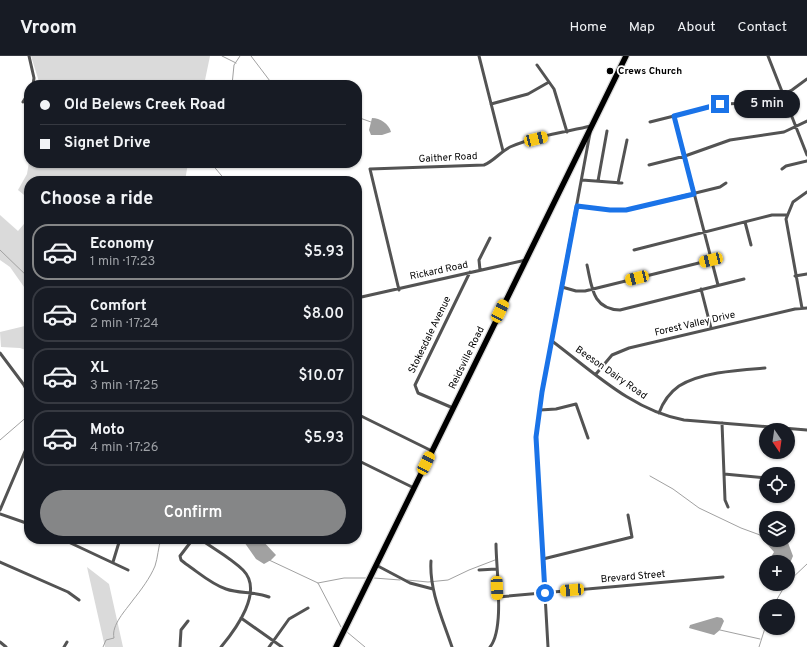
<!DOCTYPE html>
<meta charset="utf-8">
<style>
:root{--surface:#171b24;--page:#242831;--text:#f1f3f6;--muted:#9ea1a6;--line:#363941;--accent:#858687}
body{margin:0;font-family:Overpass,sans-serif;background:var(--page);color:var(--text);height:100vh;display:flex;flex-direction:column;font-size:15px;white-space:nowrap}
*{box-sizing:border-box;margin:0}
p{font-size:13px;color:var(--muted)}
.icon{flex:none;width:22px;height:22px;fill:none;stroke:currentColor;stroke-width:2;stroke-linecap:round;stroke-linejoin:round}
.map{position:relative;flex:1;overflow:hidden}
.panel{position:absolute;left:24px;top:120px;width:338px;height:368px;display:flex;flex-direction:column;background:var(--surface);border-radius:16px;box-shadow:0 1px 3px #0004}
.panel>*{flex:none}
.guide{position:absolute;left:24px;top:24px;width:338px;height:88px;border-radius:16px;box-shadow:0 1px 3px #0004;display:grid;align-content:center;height:88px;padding:0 16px;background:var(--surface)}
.needle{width:26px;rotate:167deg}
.fabs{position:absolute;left:759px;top:367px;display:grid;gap:8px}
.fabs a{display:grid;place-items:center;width:36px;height:36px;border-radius:50%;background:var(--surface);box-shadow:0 1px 3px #0004;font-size:20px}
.end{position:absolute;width:18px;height:18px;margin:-9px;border:5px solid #1a73e8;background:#fff;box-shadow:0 0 0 2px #fff}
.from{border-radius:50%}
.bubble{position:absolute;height:28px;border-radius:14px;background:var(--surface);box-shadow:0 1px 3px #0004;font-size:13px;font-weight:600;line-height:28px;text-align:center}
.car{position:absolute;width:12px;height:24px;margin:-12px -6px;border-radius:5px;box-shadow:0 0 3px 1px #0007;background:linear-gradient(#f5c518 24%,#345 0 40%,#f5c518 0 76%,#345 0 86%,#f5c518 0)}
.guide b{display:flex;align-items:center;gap:14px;height:38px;font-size:15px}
.guide b+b{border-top:1px solid var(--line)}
.guide i{width:10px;height:10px;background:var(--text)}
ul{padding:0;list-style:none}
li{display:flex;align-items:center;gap:12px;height:56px;margin:0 8px 6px;padding:0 8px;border:2px solid var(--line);border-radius:16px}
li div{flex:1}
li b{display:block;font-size:15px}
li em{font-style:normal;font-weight:600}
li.selected{border-color:var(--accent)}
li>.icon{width:36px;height:36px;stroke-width:1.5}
h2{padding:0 16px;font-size:18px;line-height:48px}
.action{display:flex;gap:8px;margin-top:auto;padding:8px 16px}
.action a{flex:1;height:46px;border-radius:24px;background:var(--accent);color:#fff;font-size:16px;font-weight:600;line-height:46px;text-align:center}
header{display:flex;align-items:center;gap:24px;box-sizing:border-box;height:56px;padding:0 20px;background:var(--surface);border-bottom:1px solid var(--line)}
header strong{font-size:19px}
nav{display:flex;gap:22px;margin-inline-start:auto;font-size:14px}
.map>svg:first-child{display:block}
.green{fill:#dadada}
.water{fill:#a1a1a1}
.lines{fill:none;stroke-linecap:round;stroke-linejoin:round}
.stream{stroke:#a1a1a1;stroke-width:1}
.highway-casing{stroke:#dbdbdb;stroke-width:8}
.minor{stroke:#535353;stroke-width:3}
.highway{stroke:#000;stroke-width:5.5}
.route{stroke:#1a73e8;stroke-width:5}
.poi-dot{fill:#000;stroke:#fff;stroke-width:1.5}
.labels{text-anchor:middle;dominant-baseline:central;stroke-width:3.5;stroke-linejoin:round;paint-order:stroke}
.poi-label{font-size:10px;font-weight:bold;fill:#000;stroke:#fff;text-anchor:start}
.street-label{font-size:10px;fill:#000;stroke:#fff}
</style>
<header>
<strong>Vroom</strong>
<nav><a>Home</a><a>Map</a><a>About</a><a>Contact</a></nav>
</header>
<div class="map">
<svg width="807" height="591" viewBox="0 0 807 591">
<rect width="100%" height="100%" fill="#fff"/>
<path class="green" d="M31 0H210L204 29H40Z
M29 106V107H188L185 125H29V143L18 134 27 118Z
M0 159 18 175 29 162V238L10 211 0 204Z
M29 269V295L20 292 1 291 0 276Z
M87 511 109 528 123 591H105Z"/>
<path class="water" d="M372 62C380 62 389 68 391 76L382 79H371L369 74Z
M761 477H766V484H787L793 500 788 512V506H768L774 496 759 479Z
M242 483H261L276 499 271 504 264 508 256 503Z
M717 561 722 562 724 565 720 574 714 579 689 572 690 569Z"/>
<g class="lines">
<path class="stream" d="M222 0 236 7
M251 0 273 29
M232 29 234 9 240 0
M357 61 371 66
M211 107 226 125
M0 194 29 222
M0 384 29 359
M650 420 673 433 699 452 741 472 760 479
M269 504 318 527 341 571
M374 522 400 524
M407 524 428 526 448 524 469 514 495 504
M788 526 807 508
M318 527 344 522H366
M773 550 786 528
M720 574 760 583
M347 576 365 591
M103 591 106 584 114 582C111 569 126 554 133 544 141 534 150 522 155 510 158 501 158 492 161 483
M759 591 766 569"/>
<g class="highway-casing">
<path id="highway" d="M336 591 626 0"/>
</g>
<path class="minor" d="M29 0 34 22 33 29
M479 0 503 95
M768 0 807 99
M537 9 554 33 567 76
M23 46 29 36
M491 48 528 38 549 26
M674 60 718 229
M650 66 722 48 754 47 770 44 792 34 807 23
M649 109 685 100 730 84 784 76 807 65
M782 113 786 110 807 105
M582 124 622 127
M598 125 607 75
M618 127 627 84
M577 150 610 154H626L720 131 726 127
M745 166 751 189
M634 194 772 159H786
M587 209C592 231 592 253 620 254L744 223
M480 214 479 204 490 182
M795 220 807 218
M562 231 576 235H585L711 204
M701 233 711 272
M399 234 370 113 484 109C494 105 500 96 510 91 535 80 565 76 591 70
M357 242 526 204
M802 252 786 163 793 146 807 136
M552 285C592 315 633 355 684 364L807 374
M0 297 24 329 29 339
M596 318 612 299 629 292 795 253 807 252
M453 352 418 337 415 329 470 216
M540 354 556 353 576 348 588 382
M659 357C663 346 669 337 679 330 701 316 739 314 765 312
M357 358 432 395
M722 367 725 444 728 451
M357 404 414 432
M724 418 766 422
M788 425H793
M0 454 29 386
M0 458 29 468
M62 483 128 514
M193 483 180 500 181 504 186 508C198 516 211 528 226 533 240 538 253 535 269 541
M200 483C214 493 231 502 243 514 264 535 236 573 221 591
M543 503 632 481 628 459
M431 505C429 534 443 564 452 591
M0 506 68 536 79 544
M113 506 120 483
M376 509 410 527 433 533
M479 514 496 513
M498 541 723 521
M241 562 282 591
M0 586 6 591
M64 591 67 586
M180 591 181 574 188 565
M269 591 289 563 308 552
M490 591C505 573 496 513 496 488
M548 591 536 381 542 336 590 77"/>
<use href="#highway" class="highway"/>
</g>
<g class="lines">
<path class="route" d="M545 537 536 381 542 336 577 150 610 154H626L694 138 674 60 720 48"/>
</g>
<circle class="poi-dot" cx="610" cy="15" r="4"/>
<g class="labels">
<g class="poi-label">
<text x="618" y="15">Crews Church</text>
</g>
<g class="street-label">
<text transform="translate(448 102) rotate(-3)">Gaither Road</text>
<text transform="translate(439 215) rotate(-12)">Rickard Road</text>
<text transform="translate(695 268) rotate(-13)">Forest Valley Drive</text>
<text transform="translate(430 279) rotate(-64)">Stokesdale Avenue</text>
<text transform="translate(467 302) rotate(-64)">Reidsville Road</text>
<text transform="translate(611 317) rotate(35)">Beeson Dairy Road</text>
<text transform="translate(633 521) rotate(-5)">Brevard Street</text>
</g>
</g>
</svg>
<div class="fabs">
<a><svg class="needle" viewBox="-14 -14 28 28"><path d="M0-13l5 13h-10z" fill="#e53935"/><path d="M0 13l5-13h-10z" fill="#9ea1a6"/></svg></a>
<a><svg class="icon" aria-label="locate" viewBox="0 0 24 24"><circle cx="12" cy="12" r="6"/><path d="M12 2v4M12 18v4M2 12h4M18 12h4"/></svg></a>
<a><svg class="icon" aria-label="layers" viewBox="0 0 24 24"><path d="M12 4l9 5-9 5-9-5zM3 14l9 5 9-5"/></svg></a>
<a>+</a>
<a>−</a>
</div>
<i class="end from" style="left:545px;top:537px"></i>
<i class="end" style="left:720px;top:48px"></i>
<div class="bubble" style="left:734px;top:34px;width:66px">5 min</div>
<i class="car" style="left:536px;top:83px;rotate:76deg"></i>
<i class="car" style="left:711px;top:204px;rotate:256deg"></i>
<i class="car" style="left:637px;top:222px;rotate:256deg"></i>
<i class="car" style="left:500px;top:255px;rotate:26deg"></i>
<i class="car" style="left:426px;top:407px;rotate:26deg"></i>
<i class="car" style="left:497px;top:532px;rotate:178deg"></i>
<i class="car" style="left:572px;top:534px;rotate:265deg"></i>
<div class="guide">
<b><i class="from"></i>Old Belews Creek Road</b>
<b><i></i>Signet Drive</b>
</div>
<section class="panel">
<h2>Choose a ride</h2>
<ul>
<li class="selected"><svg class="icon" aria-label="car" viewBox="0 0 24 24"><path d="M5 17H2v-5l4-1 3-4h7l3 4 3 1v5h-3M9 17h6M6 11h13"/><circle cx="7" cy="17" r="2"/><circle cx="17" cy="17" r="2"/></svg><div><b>Economy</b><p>1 min · 17:23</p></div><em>$5.93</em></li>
<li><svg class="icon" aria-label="car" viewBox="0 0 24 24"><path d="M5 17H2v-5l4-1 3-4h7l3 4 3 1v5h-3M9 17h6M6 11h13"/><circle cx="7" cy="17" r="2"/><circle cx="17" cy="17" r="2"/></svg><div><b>Comfort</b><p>2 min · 17:24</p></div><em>$8.00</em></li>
<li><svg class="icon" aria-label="car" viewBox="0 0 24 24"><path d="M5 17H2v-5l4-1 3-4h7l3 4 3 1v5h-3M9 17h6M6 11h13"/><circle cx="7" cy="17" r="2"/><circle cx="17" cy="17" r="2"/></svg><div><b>XL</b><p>3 min · 17:25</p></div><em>$10.07</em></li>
<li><svg class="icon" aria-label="car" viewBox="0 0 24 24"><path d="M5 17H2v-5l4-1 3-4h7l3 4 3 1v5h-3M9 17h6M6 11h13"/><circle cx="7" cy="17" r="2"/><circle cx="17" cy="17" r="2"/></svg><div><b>Moto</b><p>4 min · 17:26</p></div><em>$5.93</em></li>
</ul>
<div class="action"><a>Confirm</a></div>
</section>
</div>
